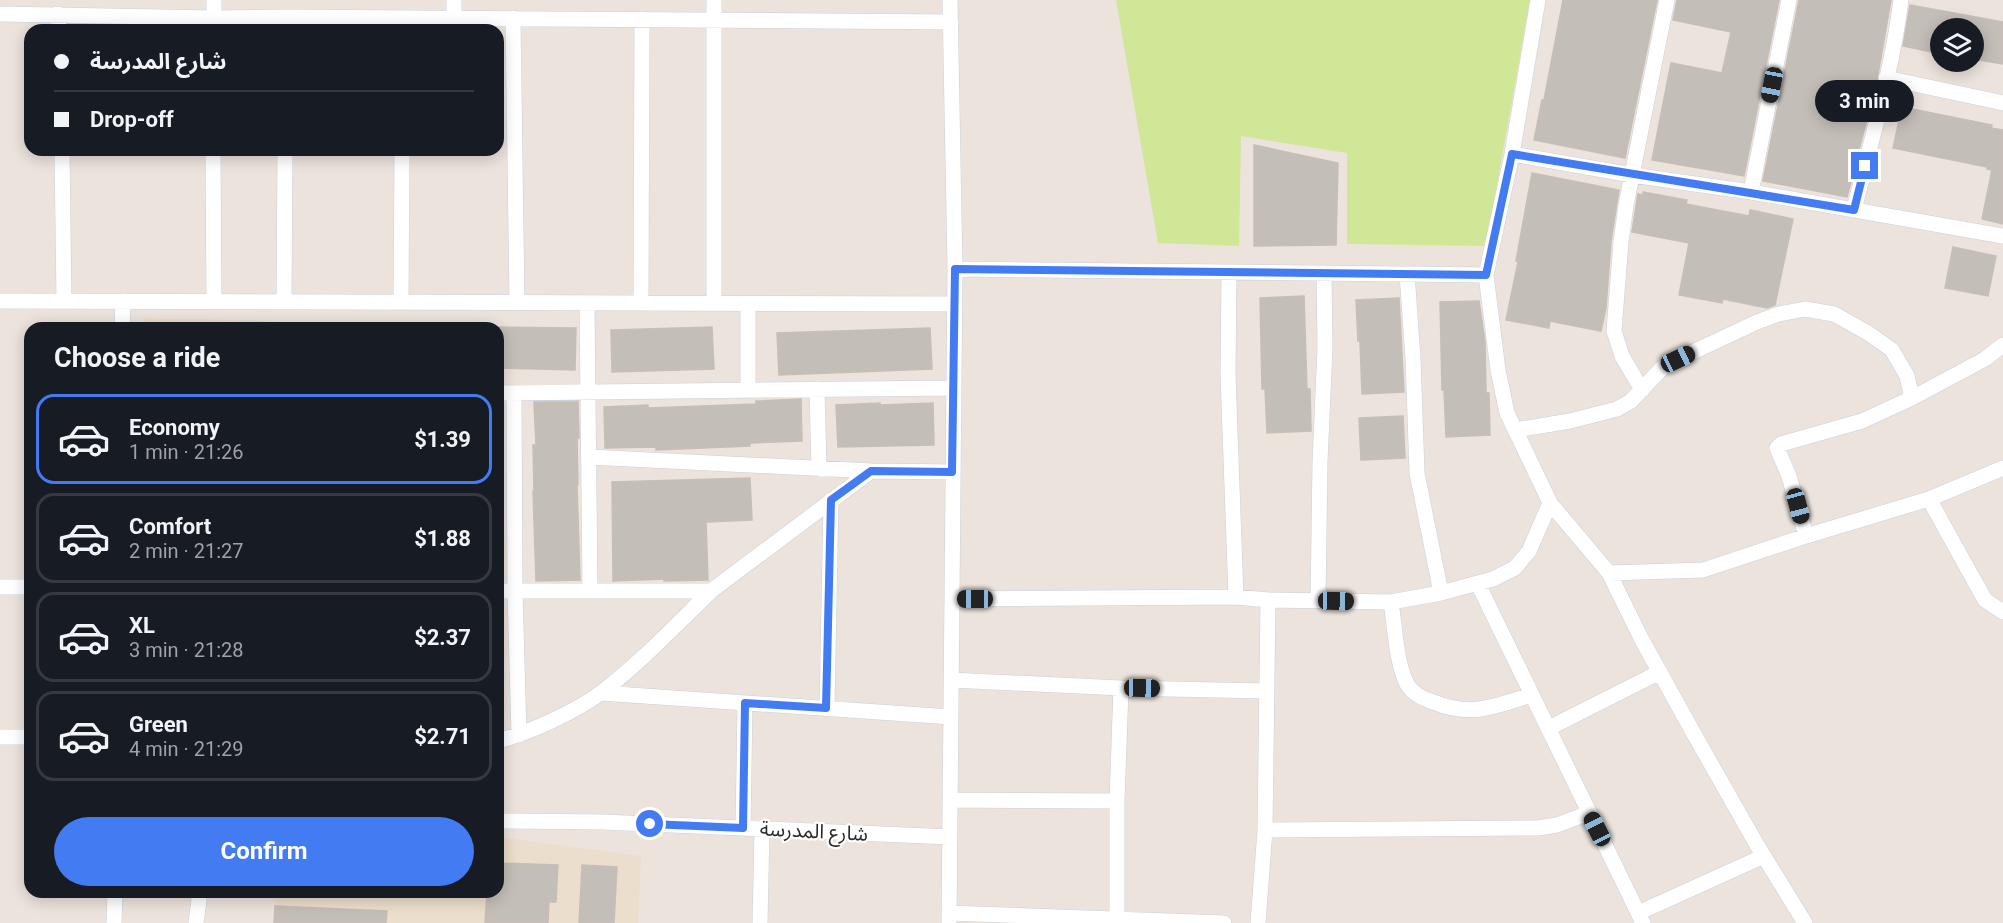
<!DOCTYPE html>
<meta charset="utf-8">
<style>
:root{--surface:#171b24;--page:#242831;--text:#f1f3f6;--muted:#9ea1a6;--line:#363941;--accent:#437bf2}
body{margin:0;font-family:Roboto,"Noto Sans Arabic",sans-serif;background:var(--page);color:var(--text);height:100vh;display:flex;flex-direction:column;font-size:22px;white-space:nowrap}
*{box-sizing:border-box;margin:0}
p{font-size:20px;color:var(--muted)}
.icon{flex:none;width:33px;height:33px;fill:none;stroke:currentColor;stroke-width:2;stroke-linecap:round;stroke-linejoin:round}
.map{position:relative;flex:1;overflow:hidden}
.side{position:absolute;left:24px;top:322px;width:480px;height:576px;display:flex;flex-direction:column;background:var(--surface);border-radius:18px;box-shadow:0 3px 15px #0003}
.side>*{flex:none}
.guide{position:absolute;left:24px;top:24px;width:480px;height:132px;border-radius:18px;box-shadow:0 3px 15px #0003;display:grid;align-content:center;height:132px;padding:0 30px;background:var(--surface)}
.tools{position:absolute;left:1930px;top:18px;display:grid;gap:12px}
.tools a{display:grid;place-items:center;width:54px;height:54px;border-radius:50%;background:var(--surface);box-shadow:0 3px 15px #0003;font-size:30px}
.end{position:absolute;width:27px;height:27px;margin:-14px;border:8px solid #437bf2;background:#fff;box-shadow:0 0 0 3px #fff}
.from{border-radius:50%}
.bubble{position:absolute;height:42px;border-radius:21px;background:var(--surface);box-shadow:0 3px 15px #0003;font-size:20px;font-weight:700;line-height:42px;text-align:center}
.car{position:absolute;width:18px;height:36px;margin:-18px -9px;border-radius:8px;box-shadow:0 0 4px 2px #0007;background:linear-gradient(#222 24%,#8ab4d8 0 40%,#222 0 76%,#8ab4d8 0 86%,#222 0)}
.guide b{display:flex;align-items:center;gap:21px;height:57px;font-size:22px}
.guide b+b{border-top:2px solid var(--line)}
.guide i{width:15px;height:15px;background:var(--text)}
ul{padding:0;list-style:none}
li{display:flex;align-items:center;gap:18px;height:90px;margin:0 12px 9px;padding:0 18px;border:3px solid var(--line);border-radius:18px}
li div{flex:1}
li b{display:block;font-size:22px}
li em{font-style:normal;font-weight:700}
li.active{border-color:var(--accent)}
li>.icon{width:54px;height:54px;stroke-width:1.5}
h2{padding:0 30px;font-size:27px;line-height:72px}
.cta{display:flex;gap:12px;margin-top:auto;padding:12px 30px}
.cta a{flex:1;height:69px;border-radius:36px;background:var(--accent);color:#fff;font-size:24px;font-weight:700;line-height:69px;text-align:center}
.map>svg:first-child{display:block}
.education{fill:#ecdecc}
.pitch{fill:#d0e797}
.building{fill:#c4beb8;stroke:#c7beb6;stroke-width:1.5}
.lines{fill:none;stroke-linecap:round;stroke-linejoin:round}
.minor-casing{stroke:#cbd0db;stroke-width:16}
.minor{stroke:#fff;stroke-width:15}
.route{stroke:#437bf2;stroke-width:8}
.labels{text-anchor:middle;dominant-baseline:central;stroke-width:4.5;stroke-linejoin:round;paint-order:stroke}
.street-label{font-size:20px;fill:#2a2a2a;stroke:#fff}
</style>
<div class="map">
<svg width="2003" height="923" viewBox="0 0 2003 923">
<rect width="100%" height="100%" fill="#ebe3dc"/>
<path class="education" d="M144 318 339 323 338 328H144Z
M498 837 641 856 638 923H274L276 898 286 893 498 892Z"/>
<path class="pitch" d="M1116 0H1530L1486 246 1347 244V153L1241 136 1239 246 1158 243Z"/>
<path class="building" d="M1563 0H1657L1625 158 1534 140 1542 100H1544Z
M1677 0H1779L1744 176 1652 160 1671 63 1722 73 1731 32 1673 20Z
M1799 0H1891L1877 80 1847 197 1763 181Z
M1910 5 2003 22V64L1974 59V28H1941V54L1903 46Z
M1902 107 1992 125 1991 128 2003 130V224L1982 219 1992 170 1987 169V167L1893 148Z
M1254 145 1338 163 1336 245 1254 246Z
M1532 173 1619 190 1611 241 1606 308 1601 331 1550 321 1549 328 1506 320 1518 262 1516 261Z
M1643 192 1687 200 1686 204 1749 216 1750 210 1793 219 1775 305 1767 308 1723 299 1722 303 1679 295 1689 243 1632 232 1638 194 1643 195Z
M1953 247 1996 256 1988 296 1945 288Z
M1304 296 1307 389H1310L1311 431 1267 433 1265 389H1262L1260 298Z
M1399 298 1404 392 1362 394 1360 341H1358L1356 300Z
M1479 301 1485 342 1486 393H1489L1490 435 1446 437 1444 390H1442L1440 302Z
M498 327 576 328 575 370 498 368Z
M712 327 714 369 612 372 611 330Z
M930 328 932 369 779 375 777 333Z
M801 399 802 441 750 443V446L656 450V447L605 448 604 407 648 405V408L756 404V401Z
M534 402H578L579 438H577L578 485H577L580 580 536 581 533 491H534L533 445H536Z
M880 403V405L933 403 934 445 838 447 836 405Z
M1403 416 1405 458 1361 460 1359 418Z
M750 478 752 520 706 522 708 580 664 581V579L613 581 612 482Z
M498 863 558 865 556 902H549L548 923H485L487 892H498Z
M582 865 617 867 614 923H579Z
M275 906 387 911 386 923H274Z"/>
<g class="lines">
<g class="minor-casing">
<path id="minor" d="M454 0V18
M0 14 214 18 286 17 951 22
M58 14 59 30
M513 18 517 303
M214 30V0
M1886 78 2003 103
M62 150 64 301
M213 150 214 301
M1512 154 1632 175 1751 192 2003 236
M1751 192 1789 0
M1854 210C1871 141 1892 71 1901 0
M955 269 1486 275 1512 154 1538 0
M1229 272 1228 375 1236 597
M1407 274 1413 358 1417 473 1441 593
M1486 275 1498 370 1507 413 1544 490 1550 503 1609 573 1642 640 1694 734 1757 845 1805 923
M0 301 955 304
M284 302 285 150
M401 302 402 150
M587 303 590 590
M641 303 642 19
M714 303V0
M748 304V390
M122 328 123 301
M817 389 819 469
M1642 390 1622 356 1614 331 1621 242 1626 205 1667 0
M498 393 954 388
M514 393 515 591 519 735
M1515 430 1570 421 1617 409 1631 401 1662 368 1678 359 1757 322 1779 314 1805 309 1834 314 1868 333 1892 350 1907 376 1912 398
M589 457 871 471
M1929 499 1985 600 2003 612
M1806 536 1789 476 1777 448 1781 444 1862 421 1912 398 1985 359 2003 345
M1609 573 1703 570 1806 536 1929 499 2003 468
M1478 584 1643 923
M0 587H30
M498 591H711L871 471 953 472
M952 599 1236 597 1268 600 1265 830 1258 923
M1268 600 1391 602 1441 593 1493 579 1515 568 1529 551 1550 503
M1318 601 1320 462 1325 348 1324 273
M1391 602C1395 627 1396 662 1407 684 1413 694 1423 699 1433 702 1473 718 1493 706 1532 695
M951 680 1121 688 1266 691
M601 693 951 717
M827 708 831 500
M1549 728 1660 672
M0 737H30
M498 741C531 732 575 712 602 692 641 662 676 625 711 591
M950 800 1117 801
M498 821 603 822 950 837
M743 828 745 703
M1265 830 1538 828 1557 825 1589 813
M949 913 1224 923
M1638 913 1764 856
M1117 919V801L1121 688
M114 923 115 892
M196 923 200 892
M760 923 762 830
M949 923 955 269 950 0"/>
</g>
<use href="#minor" class="minor"/>
</g>
<g class="lines">
<path class="route" d="M650 824 743 828 745 703 826 708 831 500 871 471 952 472 955 269 1486 275 1512 154 1854 210 1865 166"/>
</g>
<g class="labels">
<g class="street-label">
<text transform="translate(814 831) rotate(3)">شارع المدرسة</text>
</g>
</g>
</svg>
<div class="tools">
<a><svg class="icon" aria-label="layers" viewBox="0 0 24 24"><path d="M12 4l9 5-9 5-9-5zM3 14l9 5 9-5"/></svg></a>
</div>
<i class="end from" style="left:650px;top:824px"></i>
<i class="end" style="left:1865px;top:166px"></i>
<div class="bubble" style="left:1815px;top:80px;width:99px">3 min</div>
<i class="car" style="left:1772px;top:85px;rotate:191deg"></i>
<i class="car" style="left:1678px;top:359px;rotate:65deg"></i>
<i class="car" style="left:1798px;top:506px;rotate:165deg"></i>
<i class="car" style="left:975px;top:599px;rotate:270deg"></i>
<i class="car" style="left:1336px;top:601px;rotate:91deg"></i>
<i class="car" style="left:1142px;top:688px;rotate:91deg"></i>
<i class="car" style="left:1597px;top:829px;rotate:333deg"></i>
<div class="guide">
<b><i class="from"></i>شارع المدرسة</b>
<b><i></i>Drop-off</b>
</div>
<section class="side">
<h2>Choose a ride</h2>
<ul>
<li class="active"><svg class="icon" aria-label="car" viewBox="0 0 24 24"><path d="M5 17H2v-5l4-1 3-4h7l3 4 3 1v5h-3M9 17h6M6 11h13"/><circle cx="7" cy="17" r="2"/><circle cx="17" cy="17" r="2"/></svg><div><b>Economy</b><p>1 min · 21:26</p></div><em>$1.39</em></li>
<li><svg class="icon" aria-label="car" viewBox="0 0 24 24"><path d="M5 17H2v-5l4-1 3-4h7l3 4 3 1v5h-3M9 17h6M6 11h13"/><circle cx="7" cy="17" r="2"/><circle cx="17" cy="17" r="2"/></svg><div><b>Comfort</b><p>2 min · 21:27</p></div><em>$1.88</em></li>
<li><svg class="icon" aria-label="car" viewBox="0 0 24 24"><path d="M5 17H2v-5l4-1 3-4h7l3 4 3 1v5h-3M9 17h6M6 11h13"/><circle cx="7" cy="17" r="2"/><circle cx="17" cy="17" r="2"/></svg><div><b>XL</b><p>3 min · 21:28</p></div><em>$2.37</em></li>
<li><svg class="icon" aria-label="car" viewBox="0 0 24 24"><path d="M5 17H2v-5l4-1 3-4h7l3 4 3 1v5h-3M9 17h6M6 11h13"/><circle cx="7" cy="17" r="2"/><circle cx="17" cy="17" r="2"/></svg><div><b>Green</b><p>4 min · 21:29</p></div><em>$2.71</em></li>
</ul>
<div class="cta"><a>Confirm</a></div>
</section>
</div>
